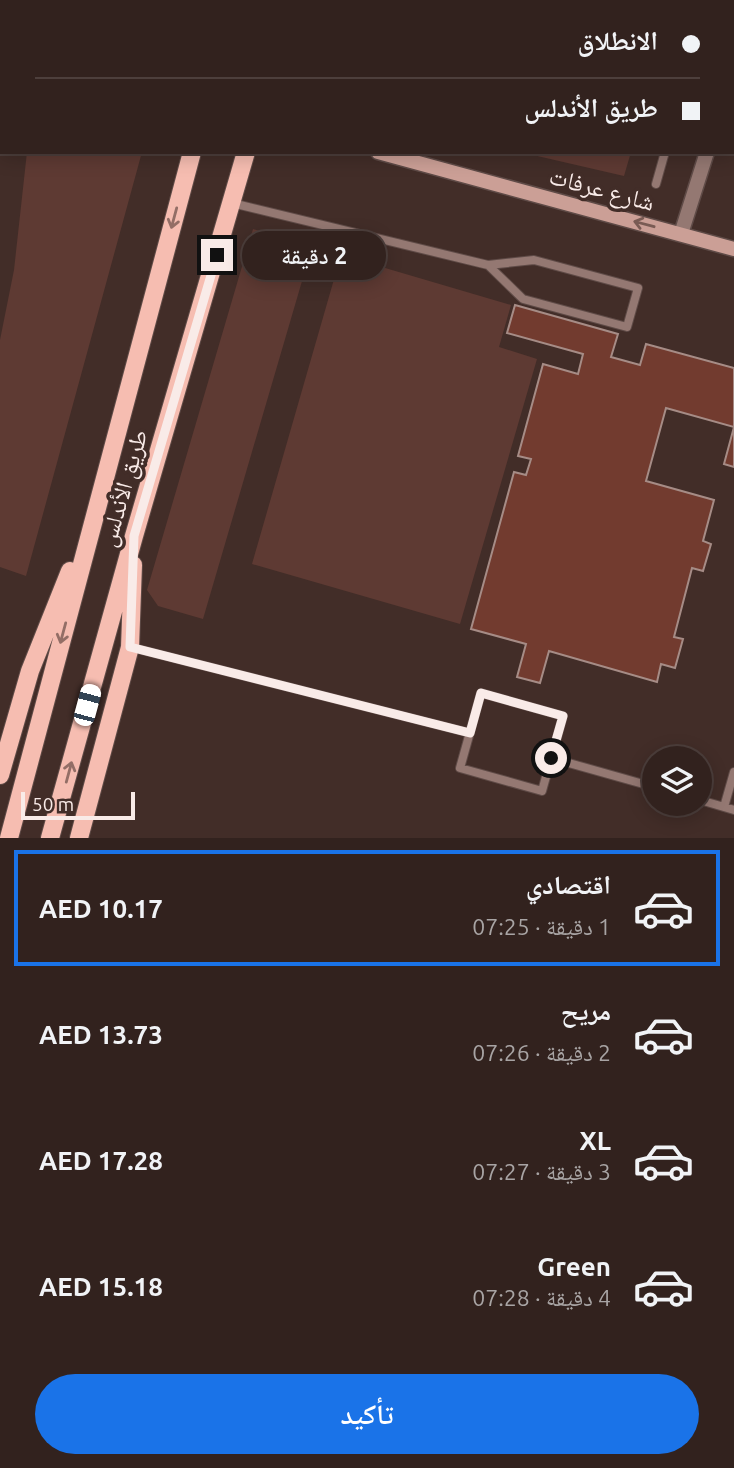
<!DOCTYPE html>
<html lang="ar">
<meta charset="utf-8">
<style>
:root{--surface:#32221e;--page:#3d2f2b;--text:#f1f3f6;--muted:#a8a4a4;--line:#4d3f3c;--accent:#1a73e8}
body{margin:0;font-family:Ubuntu,"Noto Naskh Arabic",sans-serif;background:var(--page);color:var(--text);direction:rtl;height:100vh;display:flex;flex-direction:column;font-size:26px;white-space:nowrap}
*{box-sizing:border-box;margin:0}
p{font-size:23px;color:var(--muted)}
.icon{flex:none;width:38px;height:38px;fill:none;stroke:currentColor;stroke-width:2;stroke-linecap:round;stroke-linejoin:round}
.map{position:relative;height:838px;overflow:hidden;direction:ltr}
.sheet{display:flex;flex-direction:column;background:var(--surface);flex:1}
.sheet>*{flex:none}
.guide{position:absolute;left:0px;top:0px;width:735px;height:154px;box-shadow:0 4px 18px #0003,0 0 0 2px var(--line);direction:rtl;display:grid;align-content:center;height:154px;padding:0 35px;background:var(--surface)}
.controls{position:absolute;left:642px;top:746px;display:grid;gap:14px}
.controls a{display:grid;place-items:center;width:70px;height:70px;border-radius:50%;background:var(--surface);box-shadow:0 4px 18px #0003,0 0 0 2px var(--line);font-size:35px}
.scale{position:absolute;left:21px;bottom:18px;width:114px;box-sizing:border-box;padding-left:7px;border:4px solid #f9ebe8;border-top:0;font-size:19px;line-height:24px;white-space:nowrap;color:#f9ebe8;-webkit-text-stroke:5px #422d28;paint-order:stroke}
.end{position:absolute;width:32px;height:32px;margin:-16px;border:9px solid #f9ebe8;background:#111;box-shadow:0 0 0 4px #111}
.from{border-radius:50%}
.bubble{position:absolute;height:49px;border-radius:24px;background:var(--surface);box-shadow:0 4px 18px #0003,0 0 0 2px var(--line);font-size:23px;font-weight:600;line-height:49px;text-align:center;direction:rtl}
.car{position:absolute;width:21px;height:42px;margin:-21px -10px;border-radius:9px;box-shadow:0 0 5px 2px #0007;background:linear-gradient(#fff 24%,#345 0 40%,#fff 0 76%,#345 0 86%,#fff 0)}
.guide b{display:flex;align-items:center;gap:24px;height:66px;font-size:26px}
.guide b+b{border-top:2px solid var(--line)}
.guide i{width:18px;height:18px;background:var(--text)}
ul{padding:12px 0 0;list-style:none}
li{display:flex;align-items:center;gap:21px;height:116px;margin:0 14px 10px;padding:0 21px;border:4px solid transparent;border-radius:0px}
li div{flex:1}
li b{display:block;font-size:26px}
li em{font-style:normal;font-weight:600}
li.active{border-color:var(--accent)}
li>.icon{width:63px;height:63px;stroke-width:1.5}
.cta{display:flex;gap:14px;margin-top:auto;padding:14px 35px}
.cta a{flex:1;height:80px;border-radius:42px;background:var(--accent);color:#fff;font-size:28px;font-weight:600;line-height:80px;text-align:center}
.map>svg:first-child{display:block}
.green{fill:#5e3a33}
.building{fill:#723b2f;stroke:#a68c86;stroke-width:2}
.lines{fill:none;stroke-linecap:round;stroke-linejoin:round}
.lane-casing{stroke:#5f4b47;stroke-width:10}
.street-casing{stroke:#5f4b47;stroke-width:17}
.secondary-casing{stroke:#5f4b47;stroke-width:17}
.primary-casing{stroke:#5f4b47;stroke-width:20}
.lane{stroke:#947872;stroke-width:8}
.street{stroke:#947872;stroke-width:14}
.secondary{stroke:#cb9f96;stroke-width:14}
.primary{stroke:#f6bdb1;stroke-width:18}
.oneway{stroke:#936e66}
.oneway2{stroke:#795b54}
.route{stroke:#f9ebe8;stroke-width:9}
.labels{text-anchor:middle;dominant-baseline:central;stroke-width:7;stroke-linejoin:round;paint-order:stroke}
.street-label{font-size:24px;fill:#f9ebe8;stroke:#422d28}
</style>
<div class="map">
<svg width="734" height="838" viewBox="0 0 734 838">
<rect width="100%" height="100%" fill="#422d28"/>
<path class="green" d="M390 0H675V2H390Z
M27 152H142L26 576 0 567V340L14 270Z
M520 152H631L624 176Z
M253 229 312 247 203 619 158 606 147 590Z
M341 255 511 305 499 347 537 359 460 624 252 564Z"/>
<path class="building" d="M515 305 618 334 611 357 640 365 646 344 734 368V427L666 408 646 481 714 500 703 541 711 544 703 571 692 568 674 637 683 639 675 668 661 664 657 682 549 651 540 683 517 677 526 644 471 629 514 472 526 475 531 459 518 456 543 364 578 374 583 354 507 333Z
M734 427V467L724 464Z"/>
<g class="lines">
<g class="lane-casing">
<path id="lane" d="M705 2V0
M656 184 665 152
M232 203 488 265
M534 260 638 288 627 327 523 299 488 265Z
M130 647 470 733
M481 693 563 716 542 791 460 768Z
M551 758 654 787
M700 800 734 810
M724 807 734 772"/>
</g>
<g class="street-casing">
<path id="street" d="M733 67 734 65
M733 79H734
M681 234 707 152"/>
</g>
<g class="secondary-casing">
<path id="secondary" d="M377 2 378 0
M378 152 734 249"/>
</g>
<g class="primary-casing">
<path id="primary" d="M2 0V2
M233 2V0
M287 2V0
M0 89 2 90
M0 139 2 115
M0 775 30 671 70 571
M9 838 192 152
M50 838 134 536 246 152
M79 838 130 647 133 565"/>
</g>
<use href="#lane" class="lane"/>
<use href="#street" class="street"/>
<use href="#secondary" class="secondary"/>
<use href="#primary" class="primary"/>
</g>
<defs><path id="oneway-shaft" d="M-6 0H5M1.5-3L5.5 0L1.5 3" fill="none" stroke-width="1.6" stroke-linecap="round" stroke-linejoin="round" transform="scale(1.75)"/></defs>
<g class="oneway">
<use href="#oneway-shaft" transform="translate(174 218) rotate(105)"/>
<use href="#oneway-shaft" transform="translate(63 633) rotate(105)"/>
<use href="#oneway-shaft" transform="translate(69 772) rotate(-75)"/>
</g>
<use class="oneway2" href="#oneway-shaft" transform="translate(644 224) rotate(-165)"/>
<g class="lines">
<path class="route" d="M217 255 134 536 130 647 470 733 481 693 563 716 551 758"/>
</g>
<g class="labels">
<g class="street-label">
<text transform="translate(602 189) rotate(15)">شارع عرفات</text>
<text transform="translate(123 488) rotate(-74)">طريق الأندلس</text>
</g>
</g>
</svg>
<div class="controls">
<a><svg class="icon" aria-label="layers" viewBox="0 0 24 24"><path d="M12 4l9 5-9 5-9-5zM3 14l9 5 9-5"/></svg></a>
</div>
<div class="scale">50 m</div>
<i class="end from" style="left:551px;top:758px"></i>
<i class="end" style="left:217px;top:255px"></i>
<div class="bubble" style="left:242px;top:231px;width:144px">2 دقيقة</div>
<i class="car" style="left:87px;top:705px;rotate:15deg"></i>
<div class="guide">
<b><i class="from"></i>الانطلاق</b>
<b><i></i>طريق الأندلس</b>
</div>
</div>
<section class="sheet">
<ul>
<li class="active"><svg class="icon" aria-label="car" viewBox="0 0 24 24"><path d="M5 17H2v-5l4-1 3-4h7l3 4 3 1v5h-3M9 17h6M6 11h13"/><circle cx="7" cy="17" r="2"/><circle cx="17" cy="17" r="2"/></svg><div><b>اقتصادي</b><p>1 دقيقة · 07:25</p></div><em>AED 10.17</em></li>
<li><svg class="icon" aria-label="car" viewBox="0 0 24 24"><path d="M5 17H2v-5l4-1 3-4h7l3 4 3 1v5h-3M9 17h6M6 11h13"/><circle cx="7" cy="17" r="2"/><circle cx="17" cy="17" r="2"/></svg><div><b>مريح</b><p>2 دقيقة · 07:26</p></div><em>AED 13.73</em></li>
<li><svg class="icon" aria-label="car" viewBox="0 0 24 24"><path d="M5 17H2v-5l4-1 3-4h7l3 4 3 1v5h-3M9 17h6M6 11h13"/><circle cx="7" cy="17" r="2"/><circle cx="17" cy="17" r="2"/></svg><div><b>XL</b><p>3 دقيقة · 07:27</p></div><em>AED 17.28</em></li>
<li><svg class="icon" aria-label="car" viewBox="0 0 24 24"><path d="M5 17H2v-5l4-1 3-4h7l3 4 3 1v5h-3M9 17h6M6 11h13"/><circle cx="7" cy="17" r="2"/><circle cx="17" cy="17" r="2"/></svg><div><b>Green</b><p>4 دقيقة · 07:28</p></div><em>AED 15.18</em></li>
</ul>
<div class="cta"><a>تأكيد</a></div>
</section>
